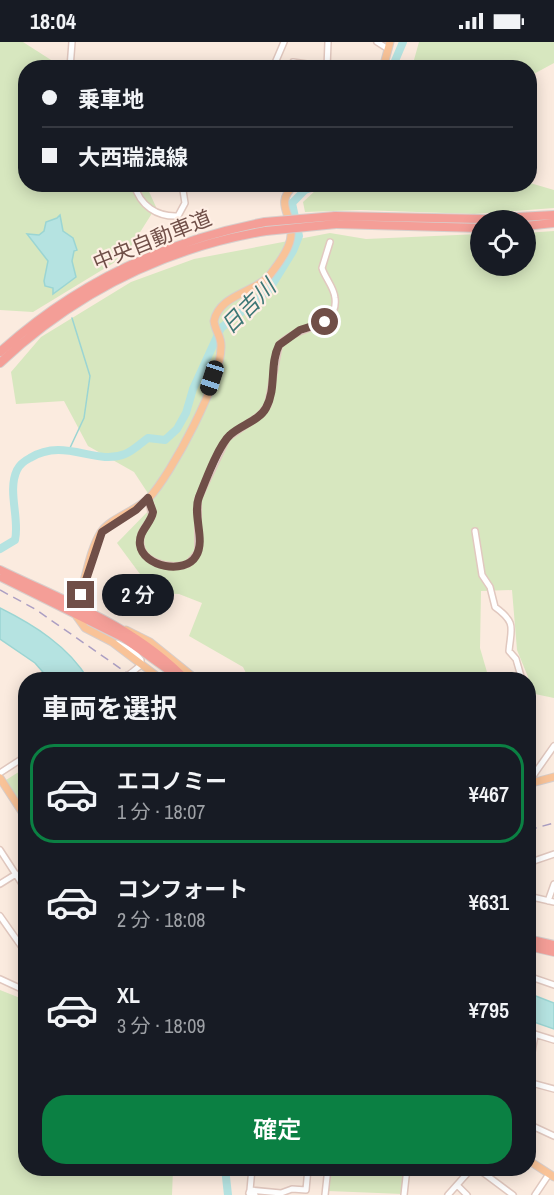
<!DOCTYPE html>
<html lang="ja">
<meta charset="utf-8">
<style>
:root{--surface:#171b24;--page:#20242c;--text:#f1f3f6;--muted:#9ea1a6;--line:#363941;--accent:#0b8043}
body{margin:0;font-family:"Archivo Narrow","Noto Sans JP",sans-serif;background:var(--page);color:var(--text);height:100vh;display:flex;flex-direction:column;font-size:22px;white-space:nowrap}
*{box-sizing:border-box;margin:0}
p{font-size:20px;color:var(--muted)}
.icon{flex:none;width:33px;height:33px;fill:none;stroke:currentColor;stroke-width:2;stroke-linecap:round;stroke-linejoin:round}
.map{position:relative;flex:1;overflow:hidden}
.panel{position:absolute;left:18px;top:630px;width:518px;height:504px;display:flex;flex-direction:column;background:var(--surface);border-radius:24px;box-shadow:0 3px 15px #0003}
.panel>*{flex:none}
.top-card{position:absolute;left:18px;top:18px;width:519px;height:132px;border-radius:24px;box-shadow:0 3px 15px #0003;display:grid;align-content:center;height:132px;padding:0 24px;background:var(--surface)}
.buttons{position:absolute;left:470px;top:168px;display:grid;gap:12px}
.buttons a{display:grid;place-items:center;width:66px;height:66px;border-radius:50%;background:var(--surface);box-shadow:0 3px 15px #0003;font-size:30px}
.end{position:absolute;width:27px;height:27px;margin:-14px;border:8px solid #704f48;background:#fff;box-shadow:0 0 0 3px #fff}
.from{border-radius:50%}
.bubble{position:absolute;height:42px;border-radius:21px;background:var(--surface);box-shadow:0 3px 15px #0003;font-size:20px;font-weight:600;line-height:42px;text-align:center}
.car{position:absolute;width:18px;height:36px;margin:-18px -9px;border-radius:8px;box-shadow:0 0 4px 2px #0007;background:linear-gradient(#222 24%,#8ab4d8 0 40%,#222 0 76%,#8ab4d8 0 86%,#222 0)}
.top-card b{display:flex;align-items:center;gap:21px;height:57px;font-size:22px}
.top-card b+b{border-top:2px solid var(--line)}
.top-card i{width:15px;height:15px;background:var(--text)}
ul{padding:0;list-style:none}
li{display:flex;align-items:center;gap:18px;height:99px;margin:0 12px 9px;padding:0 12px;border:3px solid transparent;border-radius:24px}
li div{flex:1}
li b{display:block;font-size:22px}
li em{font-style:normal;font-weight:600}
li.current{border-color:var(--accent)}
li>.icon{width:54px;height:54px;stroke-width:1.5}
h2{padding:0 24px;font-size:27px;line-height:72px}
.action{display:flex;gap:12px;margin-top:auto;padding:12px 24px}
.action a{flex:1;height:69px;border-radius:24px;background:var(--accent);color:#fff;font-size:24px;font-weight:600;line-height:69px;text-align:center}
.status{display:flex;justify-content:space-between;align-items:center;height:42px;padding:0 30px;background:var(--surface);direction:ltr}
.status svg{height:16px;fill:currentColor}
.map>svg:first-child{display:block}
.green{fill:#d7e7bf}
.water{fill:#b5e3e1;stroke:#9bd5d3;stroke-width:1.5}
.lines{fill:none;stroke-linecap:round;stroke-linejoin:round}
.stream{stroke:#9bd5d3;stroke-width:1.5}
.river{stroke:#b5e3e1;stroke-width:8}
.minor-casing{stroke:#e1c8bf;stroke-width:8}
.major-casing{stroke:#d7cecc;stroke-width:9}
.highway-casing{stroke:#d7cecc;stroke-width:10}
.minor{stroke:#fff;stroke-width:5}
.major{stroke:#f9c398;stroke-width:7}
.highway{stroke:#f49e97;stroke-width:8}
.rail{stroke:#ac9fc3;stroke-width:1.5;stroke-dasharray:9 6;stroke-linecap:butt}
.minor-bridge-casing{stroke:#e1c8bf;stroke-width:8;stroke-linecap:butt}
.highway-bridge-casing{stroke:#d7cecc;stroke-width:10;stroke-linecap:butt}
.minor-bridge{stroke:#fff;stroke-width:5}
.highway-bridge{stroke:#f49e97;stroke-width:8}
.route{stroke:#704f48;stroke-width:8}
.labels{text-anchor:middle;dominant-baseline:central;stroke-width:4.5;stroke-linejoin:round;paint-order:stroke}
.street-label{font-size:21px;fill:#704f48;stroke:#ffefe5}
.water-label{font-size:22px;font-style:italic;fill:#3c7675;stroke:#ffefe5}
</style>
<div class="status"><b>18:04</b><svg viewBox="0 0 49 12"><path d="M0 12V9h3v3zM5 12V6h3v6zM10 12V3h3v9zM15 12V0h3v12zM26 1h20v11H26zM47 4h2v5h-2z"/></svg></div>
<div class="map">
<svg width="554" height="1153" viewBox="0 0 554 1153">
<rect width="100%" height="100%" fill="#fbebdf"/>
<path class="green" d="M0 0H23L62 25 26 26V142L146 143 156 165 125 214 33 270 0 268Z
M419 0H554V21L530 34V26L412 25Z
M530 141 554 148V166L474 172 361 168 305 170 303 160 316 148 333 143H429L430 148Z
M554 189V656L535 652 517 608 512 548 481 549 480 606 489 637H249L243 625 189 594 202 561 179 552 154 551 117 501 155 462 134 430 88 404 64 359 16 362 11 330 41 295 131 240 194 217 330 191 366 197 480 192V224H525V191Z
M25 726 26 768H25L6 738Z
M0 948 25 958 26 1126 173 1127 172 1153H0Z
M331 1127H406L403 1152 328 1149Z"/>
<path class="water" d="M60 173 63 189 73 196 77 208 74 209 72 219 76 235 53 252V246L45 244 44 239 48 219 27 192 39 193 44 189 46 180 57 176Z
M0 566C34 583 68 604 88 637H49L35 621 0 597Z
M528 951 554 961V987L528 978Z"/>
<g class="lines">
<path class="stream" d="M69 408 84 376 90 334 72 276"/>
<path class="river" d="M392 26 403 0
M0 507 15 498C20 477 7 449 17 428 20 422 24 419 30 416 65 395 95 424 125 412 133 409 141 401 148 396L165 398 177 387 186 371 193 347 221 286 269 248 293 209 299 194 292 161 305 148 321 142
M225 1126 228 1153"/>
<g class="minor-casing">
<path id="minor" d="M377 0 388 7
M275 21 284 0
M70 26 72 0
M292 26 293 20 327 25
M327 26 328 0
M134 142C140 164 157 175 178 174L185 161 182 142
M284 142 287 150
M148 456 152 474C149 481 142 487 141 494 135 520 169 528 188 522L198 510V457L227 396 260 373 268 363 279 303C298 282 339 288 335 256 334 245 325 236 322 226L330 200
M475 489 482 533 490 545 495 565C517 581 511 586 509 609L516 617 522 638
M117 601 134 610 141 618V623L131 631
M528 714 535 731 529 742
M0 731 26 714
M535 731 554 704
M0 808 26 848
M528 821 554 812
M0 842 16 832
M528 854 554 860
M548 859 554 842
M0 874 26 911
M528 934 554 943
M0 937 26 949
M528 990 554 998
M528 1034 535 992
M528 1040 554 1047
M528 1082 554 1094
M252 1126 250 1148 281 1151 292 1147 306 1148 308 1126
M477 1126 513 1153
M457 1143 467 1153
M250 1148 249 1151 255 1153
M325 1153 328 1126
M404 1153 407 1126
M448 1153 472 1126
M535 1153 549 1132"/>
</g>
<g class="major-casing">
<path id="major" d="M383 26 390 0
M126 588 150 600 197 638
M162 638 112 600 85 586 75 572 76 564C86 541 88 511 101 490 111 476 136 469 149 456 172 431 221 339 221 305 222 295 215 289 214 279 220 251 258 251 272 230 279 221 291 205 291 193 293 171 273 163 295 142
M0 736 26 776
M528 742 554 735
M528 1118 554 1135"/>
</g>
<g class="highway-casing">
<path id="highway" d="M335 174 484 177 554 173
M336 182 480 186
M525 184 554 181
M0 310C76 241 165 199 265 180
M0 321C75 251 165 206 266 189
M0 528C66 560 134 584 186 638
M3 536 124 596 170 629
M528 897 554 903
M528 904 554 910"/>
</g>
<use href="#minor" class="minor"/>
<use href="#major" class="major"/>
<use href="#highway" class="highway"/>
<path class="rail" d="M0 548 35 567 137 638
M528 788 554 781"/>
<g class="minor-bridge-casing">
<path id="minor-bridge" d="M125 636 131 631"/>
</g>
<g class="highway-bridge-casing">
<path id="highway-bridge" d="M265 180 335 174
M266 189 336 182"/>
</g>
<use href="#minor-bridge" class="minor-bridge"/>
<use href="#highway-bridge" class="highway-bridge"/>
</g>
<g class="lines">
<path class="route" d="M81 553 102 490 136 468 148 456 153 470C151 482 138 489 140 503 143 525 185 533 196 514 206 498 192 473 199 455 205 440 218 404 230 393 240 383 259 379 266 366 277 346 269 323 279 303L300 288 325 280"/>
</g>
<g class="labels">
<g class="street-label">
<text transform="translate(152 198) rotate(-22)">中央自動車道</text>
</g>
<g class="water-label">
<text transform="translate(248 264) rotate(-45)">日吉川</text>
</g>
</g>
</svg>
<div class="buttons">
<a><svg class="icon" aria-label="locate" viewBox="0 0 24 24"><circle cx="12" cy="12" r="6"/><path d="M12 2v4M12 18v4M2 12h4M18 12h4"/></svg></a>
</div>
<i class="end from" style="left:325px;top:280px"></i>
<i class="end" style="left:81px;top:553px"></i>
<div class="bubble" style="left:102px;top:532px;width:72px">2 分</div>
<i class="car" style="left:212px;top:336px;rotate:198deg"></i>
<div class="top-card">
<b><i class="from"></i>乗車地</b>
<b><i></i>大西瑞浪線</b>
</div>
<section class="panel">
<h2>車両を選択</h2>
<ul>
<li class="current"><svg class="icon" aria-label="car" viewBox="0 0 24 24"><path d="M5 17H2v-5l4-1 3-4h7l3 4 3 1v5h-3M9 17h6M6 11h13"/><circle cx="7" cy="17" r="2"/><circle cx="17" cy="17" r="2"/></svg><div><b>エコノミー</b><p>1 分 · 18:07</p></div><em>¥467</em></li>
<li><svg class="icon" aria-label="car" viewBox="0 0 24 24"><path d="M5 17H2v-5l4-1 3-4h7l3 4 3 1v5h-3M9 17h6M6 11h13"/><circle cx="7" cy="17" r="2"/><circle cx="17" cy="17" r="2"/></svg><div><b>コンフォート</b><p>2 分 · 18:08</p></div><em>¥631</em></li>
<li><svg class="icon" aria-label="car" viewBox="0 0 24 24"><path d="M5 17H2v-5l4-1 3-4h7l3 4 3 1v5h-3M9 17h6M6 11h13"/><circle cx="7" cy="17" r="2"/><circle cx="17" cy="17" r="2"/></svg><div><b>XL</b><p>3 分 · 18:09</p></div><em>¥795</em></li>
</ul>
<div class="action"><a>確定</a></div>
</section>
</div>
